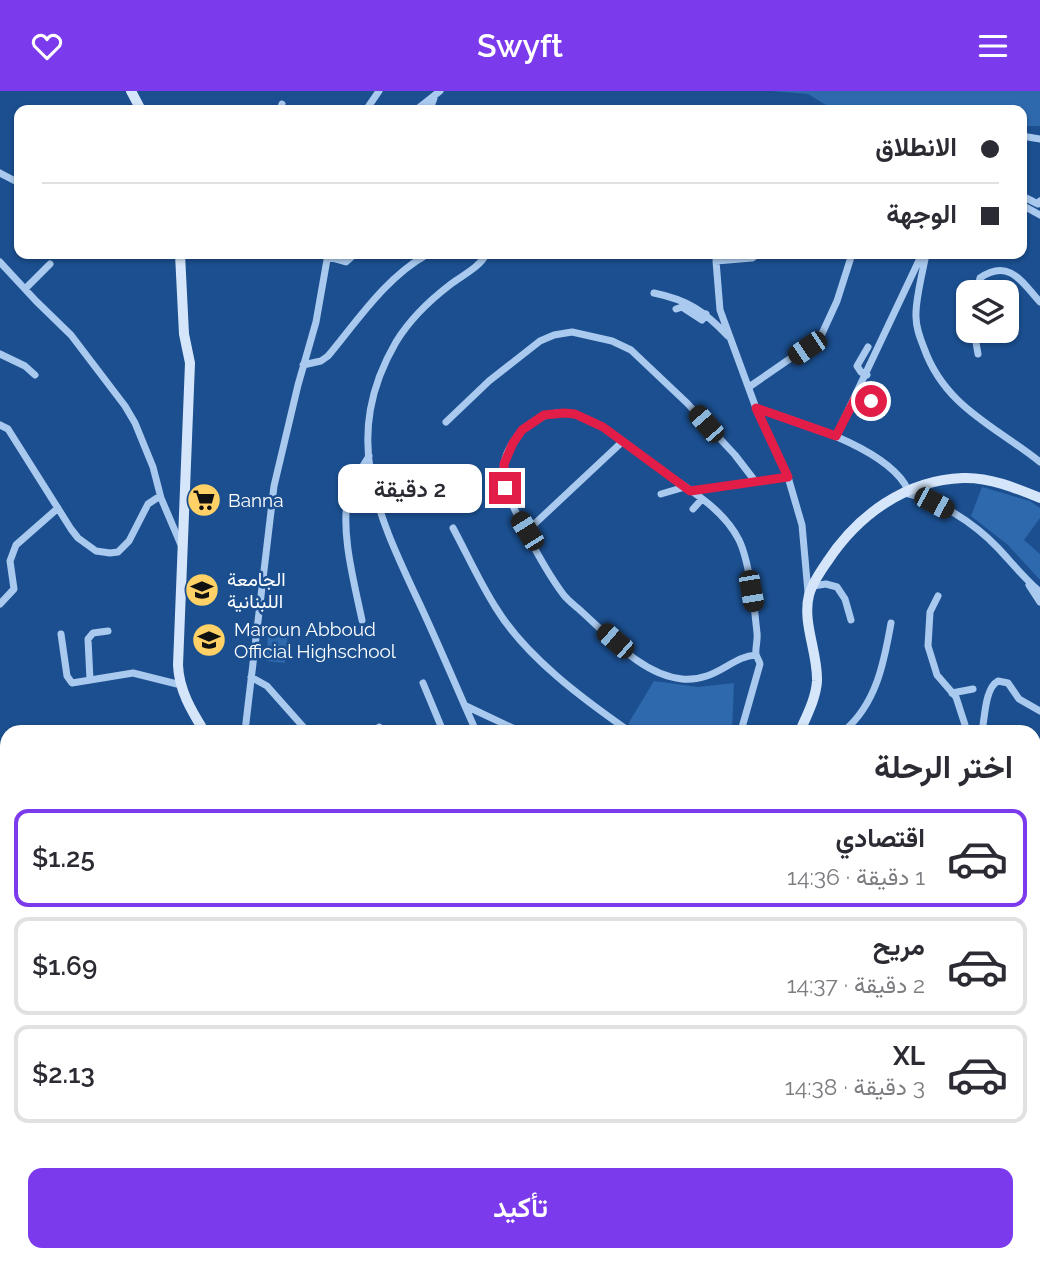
<!DOCTYPE html>
<html lang="ar">
<meta charset="utf-8">
<style>
:root{--surface:#fff;--page:#f2f2f3;--text:#2b2b33;--muted:#7c7c81;--line:#e1e1e2;--accent:#7c3aed}
body{margin:0;font-family:Raleway,Vazirmatn,sans-serif;background:var(--page);color:var(--text);direction:rtl;height:100vh;display:flex;flex-direction:column;font-size:26px;white-space:nowrap}
*{box-sizing:border-box;margin:0}
p{font-size:23px;color:var(--muted)}
.icon{flex:none;width:38px;height:38px;fill:none;stroke:currentColor;stroke-width:2;stroke-linecap:round;stroke-linejoin:round}
.map{position:relative;flex:1;overflow:hidden;direction:ltr}
.drawer{position:absolute;left:0px;top:634px;width:1041px;height:537px;display:flex;flex-direction:column;background:var(--surface);border-radius:21px 21px 0 0;box-shadow:0 2px 5px #0004;direction:rtl}
.drawer>*{flex:none}
.guide{position:absolute;left:14px;top:14px;width:1013px;height:154px;border-radius:14px;box-shadow:0 2px 5px #0004;direction:rtl;display:grid;align-content:center;height:154px;padding:0 28px;background:var(--surface)}
.buttons{position:absolute;left:956px;top:189px;display:grid;gap:14px}
.buttons a{display:grid;place-items:center;width:63px;height:63px;border-radius:14px;background:var(--surface);box-shadow:0 2px 5px #0004;font-size:35px}
.end{position:absolute;width:32px;height:32px;margin:-16px;border:9px solid #e11d48;background:#fff;box-shadow:0 0 0 4px #fff}
.from{border-radius:50%}
.bubble{position:absolute;height:49px;border-radius:14px;background:var(--surface);box-shadow:0 2px 5px #0004;font-size:23px;font-weight:600;line-height:49px;text-align:center;direction:rtl}
.car{position:absolute;width:21px;height:42px;margin:-21px -10px;border-radius:9px;box-shadow:0 0 5px 2px #0007;background:linear-gradient(#222 24%,#8ab4d8 0 40%,#222 0 76%,#8ab4d8 0 86%,#222 0)}
.guide b{display:flex;align-items:center;gap:24px;height:66px;font-size:26px}
.guide b+b{border-top:2px solid var(--line)}
.guide i{width:18px;height:18px;background:var(--text)}
ul{padding:0;list-style:none}
li{display:flex;align-items:center;gap:21px;height:98px;margin:0 14px 10px;padding:0 14px;border:4px solid var(--line);border-radius:14px}
li div{flex:1}
li b{display:block;font-size:26px}
li em{font-style:normal;font-weight:600}
li.selected{border-color:var(--accent)}
li>.icon{width:63px;height:63px;stroke-width:1.5}
h2{padding:0 28px;font-size:32px;line-height:84px}
.primary-button{display:flex;gap:14px;margin-top:auto;padding:14px 28px}
.primary-button a{flex:1;height:80px;border-radius:14px;background:var(--accent);color:#fff;font-size:28px;font-weight:600;line-height:80px;text-align:center}
header{display:flex;justify-content:space-between;align-items:center;height:91px;padding:0 28px;background:var(--accent);color:#fff;font-size:32px;font-weight:600}
.map>svg:first-child{display:block}
.green{fill:#2e69ad}
.lines{fill:none;stroke-linecap:round;stroke-linejoin:round}
.street{stroke:#a9c9ee;stroke-width:7}
.secondary{stroke:#d6e6fa;stroke-width:10}
.primary{stroke:#f0f6ff;stroke-width:10}
.route{stroke:#e11d48;stroke-width:9}
.labels{text-anchor:middle;dominant-baseline:central;stroke-width:5;stroke-linejoin:round;paint-order:stroke}
.poi-label{font-size:19px;fill:#fff;stroke:#1b4f8f;text-anchor:start}
</style>
<header><svg class="icon" aria-label="menu" viewBox="0 0 24 24"><path d="M4 6h16M4 12h16M4 18h16"/></svg>Swyft<svg class="icon" aria-label="heart" viewBox="0 0 24 24"><path d="M12 20l-8-8c-3-5 5-10 8-4 3-6 11-1 8 4z"/></svg></header>
<div class="map">
<svg width="1040" height="1170" viewBox="0 0 1040 1170">
<rect width="100%" height="100%" fill="#1b4f8f"/>
<path class="green" d="M771 0H1040V35H1022V19H834L808 3Z
M982 396 1030 410 1040 417V427L1024 449 1040 463V489L1008 454 971 425Z
M268 541 288 543 285 572 266 570Z
M654 590 698 596 734 592 732 640H642L628 633Z"/>
<g class="lines">
<path class="street" d="M280 19 282 13
M366 19 379 0
M416 19 440 0
M430 19 435 4
M1022 45 1040 48
M0 82 19 92
M1022 105 1038 113 1040 110
M1022 114 1040 124
M758 163 752 167 716 170 720 219 756 317 788 386 802 434 808 501
M926 163C923 180 915 209 916 226 916 237 920 247 924 257 945 316 995 335 1040 371
M328 166 346 171 355 163
M0 171 36 210 71 244 125 315 135 332 153 376 161 407
M25 198 50 173
M977 201 980 187C1009 167 1022 191 1040 211
M654 202C688 209 704 220 728 245
M676 218 682 216 702 229 706 223
M974 240 978 263
M0 263 25 275 35 284
M303 274 321 270 328 265C358 229 386 186 428 163
M867 284 861 281 857 275 868 256
M749 296 820 247 837 210 852 163
M857 304 871 310 881 318
M756 317C798 331 889 357 908 399
M446 331 489 290 540 250 554 244 572 241 612 250 631 259 687 312 735 364 755 390
M0 334 8 338 71 438 78 447 96 460 110 462 118 461 129 450 148 413 157 407H161L181 454
M836 345 922 163
M690 400 788 386
M905 402C940 410 973 431 998 457 1012 472 1024 487 1040 501
M661 403 685 396
M693 418 702 408
M453 437C467 463 480 492 496 517 526 566 583 608 629 640
M527 440 622 351
M1029 494 1040 511
M813 495 826 493 837 496 845 508 851 529
M938 505 930 521 928 555 937 584 956 606 967 640
M0 513 14 498 10 470 16 454 58 417
M362 529C355 495 339 437 349 403 352 390 362 377 369 365
M61 543 67 585 72 592 133 582 181 594
M251 586 267 595 307 640
M90 589 88 548 93 542 108 540
M423 592 443 640
M952 602 973 598
M466 615 519 640
M245 640 274 395 298 294 316 231 328 163
M378 640 379 636
M476 640C458 600 441 559 422 518 379 426 339 349 396 251 410 228 430 209 451 193 463 184 480 176 486 163
M741 640 760 573C759 569 757 567 756 563 755 558 758 549 757 542 755 519 749 469 739 449 723 417 689 399 661 379 637 362 604 332 577 324 559 318 541 324 527 335 515 344 503 365 503 380 501 403 548 483 563 503 568 510 576 515 582 521 610 546 642 584 682 588 717 591 731 565 756 564
M844 640C876 613 884 572 891 532
M982 640C985 626 985 597 998 590L1008 592 1019 608 1040 620
M0 668 7 670
M0 836H7
M1034 898 1040 908
M1034 971 1040 966
M0 1041 7 1043
M1034 1085 1040 1083
M0 1108 7 1106
M0 1137 7 1136
M556 1164 557 1170
M633 1164 637 1170
M776 1164 777 1170
M828 1164 830 1168 841 1164
M15 1170 27 1164
M402 1170 415 1164
M879 1170 885 1164
M928 1170 932 1164"/>
<path class="secondary" d="M131 0 141 19
M180 163 184 243 190 272 178 574C179 599 191 619 204 640
M800 640C807 624 816 607 817 590 818 562 802 532 809 504 812 493 820 481 827 471 857 425 905 389 963 387 989 386 1016 397 1040 407
M0 788 7 786
M673 1164 678 1170"/>
<path class="primary" d="M540 1164 546 1170
M183 1170 232 1164"/>
</g>
<g class="lines">
<path class="route" d="M505 397 504 373 513 352 522 339 544 324 564 322 575 323 603 336 690 400 788 386 756 317 836 345 857 304 871 310"/>
</g>
<defs>
<g id="supermarket-disc" transform="scale(1.75)"><circle r="9.5" fill="#ffd166" stroke="#1b4f8f"/><path d="M-6-5.5h2.5l.6 2H6L4.5 2H-2.5L-4.4-4H-6ZM-1.5 3.2a1.3 1.3 0 1 0 .1 0ZM3 3.2a1.3 1.3 0 1 0 .1 0Z" fill="#111"/></g>
<g id="school-disc" transform="scale(1.75)"><circle r="9.5" fill="#ffd166" stroke="#1b4f8f"/><path d="M0-5L7-2L0 1L-7-2ZM-4 1L0 2.5L4 1V4Q0 6-4 4Z" fill="#111"/></g>
</defs>
<g fill-rule="evenodd">
<use href="#supermarket-disc" x="204" y="409"/>
<use href="#school-disc" x="202" y="499"/>
<use href="#school-disc" x="209" y="549"/>
</g>
<g class="labels">
<g class="poi-label">
<text x="228" y="409">Banna</text>
<text x="227" y="488">الجامعة<tspan x="227" dy="22">اللبنانية</tspan></text>
<text x="234" y="538">Maroun Abboud<tspan x="234" dy="22">Official Highschool</tspan></text>
</g>
</g>
</svg>
<div class="buttons">
<a><svg class="icon" aria-label="layers" viewBox="0 0 24 24"><path d="M12 4l9 5-9 5-9-5zM3 14l9 5 9-5"/></svg></a>
</div>
<i class="end from" style="left:871px;top:310px"></i>
<i class="end" style="left:505px;top:397px"></i>
<div class="bubble" style="left:338px;top:373px;width:144px">2 دقيقة</div>
<i class="car" style="left:807px;top:257px;rotate:236deg"></i>
<i class="car" style="left:706px;top:333px;rotate:319deg"></i>
<i class="car" style="left:934px;top:412px;rotate:118deg"></i>
<i class="car" style="left:527px;top:440px;rotate:328deg"></i>
<i class="car" style="left:751px;top:500px;rotate:170deg"></i>
<i class="car" style="left:615px;top:550px;rotate:311deg"></i>
<div class="guide">
<b><i class="from"></i>الانطلاق</b>
<b><i></i>الوجهة</b>
</div>
<section class="drawer">
<h2>اختر الرحلة</h2>
<ul>
<li class="selected"><svg class="icon" aria-label="car" viewBox="0 0 24 24"><path d="M5 17H2v-5l4-1 3-4h7l3 4 3 1v5h-3M9 17h6M6 11h13"/><circle cx="7" cy="17" r="2"/><circle cx="17" cy="17" r="2"/></svg><div><b>اقتصادي</b><p>1 دقيقة · 14:36</p></div><em>$1.25</em></li>
<li><svg class="icon" aria-label="car" viewBox="0 0 24 24"><path d="M5 17H2v-5l4-1 3-4h7l3 4 3 1v5h-3M9 17h6M6 11h13"/><circle cx="7" cy="17" r="2"/><circle cx="17" cy="17" r="2"/></svg><div><b>مريح</b><p>2 دقيقة · 14:37</p></div><em>$1.69</em></li>
<li><svg class="icon" aria-label="car" viewBox="0 0 24 24"><path d="M5 17H2v-5l4-1 3-4h7l3 4 3 1v5h-3M9 17h6M6 11h13"/><circle cx="7" cy="17" r="2"/><circle cx="17" cy="17" r="2"/></svg><div><b>XL</b><p>3 دقيقة · 14:38</p></div><em>$2.13</em></li>
</ul>
<div class="primary-button"><a>تأكيد</a></div>
</section>
</div>
